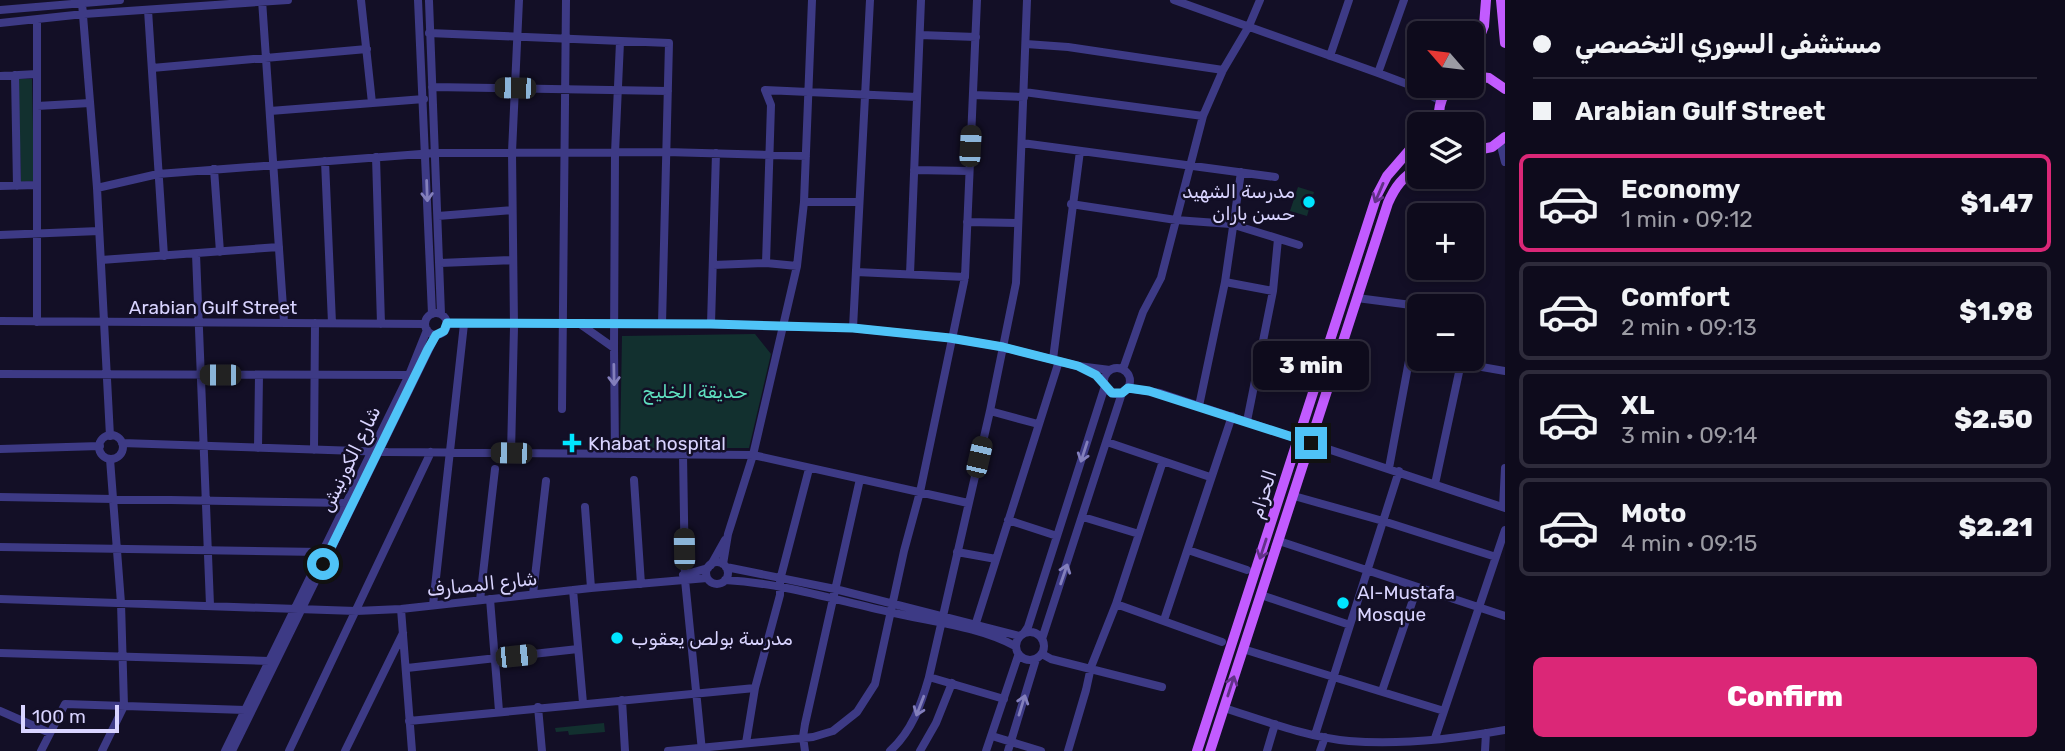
<!DOCTYPE html>
<meta charset="utf-8">
<style>
:root{--surface:#0e0b1c;--page:#171425;--text:#f1f3f6;--muted:#9b9ba3;--line:#2e2b3b;--accent:#db2777}
body{margin:0;font-family:Rubik,Cairo,sans-serif;background:var(--page);color:var(--text);height:100vh;display:flex;flex-direction:column;font-size:26px;white-space:nowrap}
*{box-sizing:border-box;margin:0}
p{font-size:23px;color:var(--muted)}
.icon{flex:none;width:38px;height:38px;fill:none;stroke:currentColor;stroke-width:2;stroke-linecap:round;stroke-linejoin:round}
.map{position:relative;flex:1;overflow:hidden}
.details{display:flex;flex-direction:column;background:var(--surface);width:560px}
.details>*{flex:none}
.top-card{display:grid;align-content:center;height:154px;padding:0 28px;background:var(--surface)}
.needle{width:46px;rotate:298deg}
.buttons{position:absolute;left:1407px;top:21px;display:grid;gap:14px}
.buttons a{display:grid;place-items:center;width:77px;height:77px;border-radius:10px;background:var(--surface);box-shadow:0 4px 10px #0003,0 0 0 2px var(--line);font-size:35px}
.scale{position:absolute;left:21px;bottom:18px;width:98px;box-sizing:border-box;padding-left:7px;border:4px solid #d9d4ff;border-top:0;font-size:19px;line-height:24px;white-space:nowrap;color:#d9d4ff;-webkit-text-stroke:5px #130f26;paint-order:stroke}
.end{position:absolute;width:32px;height:32px;margin:-16px;border:9px solid #4fc3f7;background:#111;box-shadow:0 0 0 4px #111}
.from{border-radius:50%}
.bubble{position:absolute;height:49px;border-radius:10px;background:var(--surface);box-shadow:0 4px 10px #0003,0 0 0 2px var(--line);font-size:23px;font-weight:800;line-height:49px;text-align:center}
.car{position:absolute;width:21px;height:42px;margin:-21px -10px;border-radius:9px;box-shadow:0 0 5px 2px #0007;background:linear-gradient(#222 24%,#8ab4d8 0 40%,#222 0 76%,#8ab4d8 0 86%,#222 0)}
.top-card b{display:flex;align-items:center;gap:24px;height:66px;font-size:26px}
.top-card b+b{border-top:2px solid var(--line)}
.top-card i{width:18px;height:18px;background:var(--text)}
ul{padding:0;list-style:none}
li{display:flex;align-items:center;gap:21px;height:98px;margin:0 14px 10px;padding:0 14px;border:4px solid var(--line);border-radius:10px}
li div{flex:1}
li b{display:block;font-size:26px}
li em{font-style:normal;font-weight:800}
li.active{border-color:var(--accent)}
li>.icon{width:63px;height:63px;stroke-width:1.5}
.button{display:flex;gap:14px;margin-top:auto;padding:14px 28px}
.button a{flex:1;height:80px;border-radius:10px;background:var(--accent);color:#fff;font-size:28px;font-weight:800;line-height:80px;text-align:center}
main{display:flex;flex:1;min-height:0}
.map>svg:first-child{display:block}
.green{fill:#12302f}
.lines{fill:none;stroke-linecap:round;stroke-linejoin:round}
.minor{stroke:#3d3a85;stroke-width:8}
.major{stroke:#c25bff;stroke-width:10}
.oneway{stroke:#837fbc}
.oneway2{stroke:#623188}
.route{stroke:#4fc3f7;stroke-width:9}
.poi-dot{fill:#00e5ff;stroke:#130f26;stroke-width:2.5}
.labels{text-anchor:middle;dominant-baseline:central;stroke-width:5;stroke-linejoin:round;paint-order:stroke}
.poi-label{font-size:19px;fill:#d9d4ff;stroke:#130f26;text-anchor:start}
.street-label{font-size:19px;fill:#d9d4ff;stroke:#130f26}
.park-label{font-size:19px;fill:#5fe0c0;stroke:#130f26}
</style>
<main>
<div class="map">
<svg width="1505" height="751" viewBox="0 0 1505 751">
<rect width="100%" height="100%" fill="#130f26"/>
<path class="green" d="M18 79H32L34 181 21 182Z
M1298 187 1314 192 1307 216 1290 211Z
M755 334 771 354 749 448H620L622 336Z
M604 723 605 732 569 735 568 731 556 732 555 728Z"/>
<g class="lines">
<path class="minor" d="M262 0 284 322
M361 0 372 103
M418 0 432 314
M1174 0 1378 73 1415 87 1441 101
M429 1 441 314
M82 3 97 188 110 436
M0 10 120 0
M148 10 164 256
M37 20V322
M0 23 84 14 288 0
M429 33 669 43 662 324
M920 35 976 37
M1026 44 1068 47 1223 70
M1330 56 1349 0
M152 68 367 49
M1378 73 1404 0
M15 75 17 186
M0 76 37 74
M432 87 668 91
M1024 92 1203 116
M973 95 1024 97
M37 106 90 103
M270 111 424 99
M1500 142 1505 162
M1022 143 1275 177
M376 157 381 324
M325 161 332 323
M214 169 220 252
M914 170 969 171
M0 186 37 185
M97 188 158 174 434 153 666 152 806 156
M804 202H859
M1071 204 1176 220 1231 224 1299 245
M438 216 512 210
M967 222 1017 223
M0 235 99 231
M196 254 210 605
M101 260 279 247
M440 263 513 260
M766 263 771 105 765 90 917 97
M713 265 766 263 797 266
M856 272 965 277
M910 274 921 0
M1225 282 1273 291
M1357 298 1419 306
M425 324a11 11 0 1 1 22 0a11 11 0 1 1-22 0Z
M0 321 425 324
M447 323 711 324 853 328 950 338 1003 347 1078 366 1110 370
M580 324 614 348 615 454
M711 324 716 153
M853 328 870 0
M614 348 615 153 620 42
M1053 359 1080 151
M1436 359 1505 371
M1104 381a13 13 0 1 1 26 0a13 13 0 1 1-26 0Z
M1123 369 1143 312 1161 278 1203 116 1223 70 1249 26 1260 0
M0 374 409 375
M1128 388 1160 393 1505 508
M1199 406 1225 282 1241 172
M562 409 566 0
M990 411 1038 424
M1247 421 1273 291 1278 239
M99 447a12 12 0 1 1 24 0a12 12 0 1 1-24 0Z
M1107 442 1210 477
M122 443 388 452 753 455 968 503
M258 448 259 375
M0 449 100 446
M314 450 315 323
M511 453 514 327 512 152 519 0
M683 454 685 580 702 751
M1389 468 1419 307
M634 480 641 584
M1435 484 1461 363
M1294 496 1383 521 1496 557
M0 497 346 503
M585 507 591 588
M1503 507 1505 468
M1083 517 1139 534
M1008 520 1057 536
M1279 541 1505 616
M0 547 321 552
M1188 550 1247 570
M957 552 996 559
M706 573a11 11 0 1 1 22 0a11 11 0 1 1-22 0Z
M723 564 728 534 753 455 797 266 804 202 812 0
M711 565 725 540
M726 567 835 589 1019 636
M683 575 708 568
M725 580C782 583 835 600 890 612 931 622 978 626 1015 646
M573 590 583 703
M533 594 546 481
M1261 595 1350 625
M0 599 356 611 401 609 591 588 707 578
M490 599 499 711
M480 600 495 469
M1116 604 1222 642
M433 605 464 324
M401 609 412 751
M1164 620 1232 416
M975 626 1059 361
M1016 646a14 14 0 1 1 28 0a14 14 0 1 1-28 0Z
M1024 633 1028 627 1105 386
M1042 639 1122 393
M1243 649 1444 711
M0 653 269 661
M1042 654 1051 659 1162 687
M407 668 578 649
M929 677 1004 699
M1382 691 1417 588
M622 700 625 751
M538 707 542 751
M1224 708C1265 721 1307 737 1349 741 1400 745 1455 739 1505 730
M0 711 50 733
M409 721 755 688
M1315 735 1399 471
M992 736 1041 751
M1435 738 1505 530
M746 743 755 688 780 595V580L809 469
M41 751 65 704 245 710
M102 751 124 706 121 603 110 459
M225 751 409 375 427 330
M232 751 436 335
M289 751 431 452
M345 751 403 633
M668 751 813 737 833 731 857 712 875 684 904 551 920 492 965 277 977 0
M805 751 803 737 805 724 860 479
M890 751C912 731 921 705 929 677L990 411 1016 283 1027 0
M920 751 936 723 952 683
M986 751 1018 656
M1008 751 1036 659
M1068 751 1086 690 1091 667 1116 604 1163 461
M1267 751 1275 724
M1320 751 1325 737
M1485 751 1486 733"/>
<path class="major" d="M1501 0 1505 43
M1472 56 1484 26 1486 0
M1472 76 1489 78 1505 89
M1440 124C1437 109 1440 97 1451 86
M1472 151 1492 147 1505 137
M1197 751 1377 195 1387 176 1419 139
M1210 751 1388 203C1395 187 1403 176 1419 168"/>
</g>
<defs><path id="oneway-shaft" d="M-6 0H5M1.5-3L5.5 0L1.5 3" fill="none" stroke-width="1.6" stroke-linecap="round" stroke-linejoin="round" transform="scale(1.75)"/></defs>
<g class="oneway">
<use href="#oneway-shaft" transform="translate(427 191) rotate(88)"/>
<use href="#oneway-shaft" transform="translate(614 375) rotate(89)"/>
<use href="#oneway-shaft" transform="translate(1084 452) rotate(108)"/>
<use href="#oneway-shaft" transform="translate(1064 574) rotate(-71)"/>
<use href="#oneway-shaft" transform="translate(1022 705) rotate(-73)"/>
<use href="#oneway-shaft" transform="translate(920 706) rotate(111)"/>
</g>
<g class="oneway2">
<use href="#oneway-shaft" transform="translate(1379 193) rotate(113)"/>
<use href="#oneway-shaft" transform="translate(1263 549) rotate(108)"/>
<use href="#oneway-shaft" transform="translate(1231 686) rotate(-72)"/>
</g>
<g class="lines">
<path class="route" d="M323 564 428 349 436 335 444 331 447 323 711 324 853 328 950 338 1003 347 1078 366 1096 375 1112 393H1122L1128 388 1149 391 1311 443"/>
</g>
<g class="poi-dot">
<circle cx="1309" cy="202" r="7"/>
<path d="M568.5 432.5h7v7h7v7h-7v7h-7v-7h-7v-7h7z"/>
<circle cx="1343" cy="603" r="7"/>
<circle cx="617" cy="638" r="7"/>
</g>
<g class="labels">
<g class="poi-label">
<text x="1295" y="191" text-anchor="end">مدرسة الشهيد<tspan x="1295" dy="22">حسن باران</tspan></text>
<text x="588" y="443">Khabat hospital</text>
<text x="1357" y="592">Al-Mustafa<tspan x="1357" dy="22">Mosque</tspan></text>
<text x="631" y="638">مدرسة بولص يعقوب</text>
</g>
<g class="street-label">
<text x="213" y="307">Arabian Gulf Street</text>
<text transform="translate(350 459) rotate(-64)">شارع الكورنيش</text>
<text transform="translate(1263 494) rotate(-72)">الحزام</text>
<text transform="translate(482 584) rotate(-6)">شارع المصارف</text>
</g>
<g class="park-label">
<text x="695" y="391">حديقة الخليج</text>
</g>
</g>
</svg>
<div class="buttons">
<a><svg class="needle" viewBox="-14 -14 28 28"><path d="M0-13l5 13h-10z" fill="#e53935"/><path d="M0 13l5-13h-10z" fill="#9b9ba3"/></svg></a>
<a><svg class="icon" aria-label="layers" viewBox="0 0 24 24"><path d="M12 4l9 5-9 5-9-5zM3 14l9 5 9-5"/></svg></a>
<a>+</a>
<a>−</a>
</div>
<div class="scale">100 m</div>
<i class="end from" style="left:323px;top:564px"></i>
<i class="end" style="left:1311px;top:443px"></i>
<div class="bubble" style="left:1253px;top:341px;width:116px">3 min</div>
<i class="car" style="left:515px;top:88px;rotate:271deg"></i>
<i class="car" style="left:970px;top:146px;rotate:3deg"></i>
<i class="car" style="left:220px;top:375px;rotate:270deg"></i>
<i class="car" style="left:511px;top:453px;rotate:271deg"></i>
<i class="car" style="left:979px;top:457px;rotate:13deg"></i>
<i class="car" style="left:684px;top:549px;rotate:359deg"></i>
<i class="car" style="left:516px;top:656px;rotate:84deg"></i>
</div>
<section class="details">
<div class="top-card">
<b><i class="from"></i>مستشفى السوري التخصصي</b>
<b><i></i>Arabian Gulf Street</b>
</div>
<ul>
<li class="active"><svg class="icon" aria-label="car" viewBox="0 0 24 24"><path d="M5 17H2v-5l4-1 3-4h7l3 4 3 1v5h-3M9 17h6M6 11h13"/><circle cx="7" cy="17" r="2"/><circle cx="17" cy="17" r="2"/></svg><div><b>Economy</b><p>1 min · 09:12</p></div><em>$1.47</em></li>
<li><svg class="icon" aria-label="car" viewBox="0 0 24 24"><path d="M5 17H2v-5l4-1 3-4h7l3 4 3 1v5h-3M9 17h6M6 11h13"/><circle cx="7" cy="17" r="2"/><circle cx="17" cy="17" r="2"/></svg><div><b>Comfort</b><p>2 min · 09:13</p></div><em>$1.98</em></li>
<li><svg class="icon" aria-label="car" viewBox="0 0 24 24"><path d="M5 17H2v-5l4-1 3-4h7l3 4 3 1v5h-3M9 17h6M6 11h13"/><circle cx="7" cy="17" r="2"/><circle cx="17" cy="17" r="2"/></svg><div><b>XL</b><p>3 min · 09:14</p></div><em>$2.50</em></li>
<li><svg class="icon" aria-label="car" viewBox="0 0 24 24"><path d="M5 17H2v-5l4-1 3-4h7l3 4 3 1v5h-3M9 17h6M6 11h13"/><circle cx="7" cy="17" r="2"/><circle cx="17" cy="17" r="2"/></svg><div><b>Moto</b><p>4 min · 09:15</p></div><em>$2.21</em></li>
</ul>
<div class="button"><a>Confirm</a></div>
</section>
</main>
